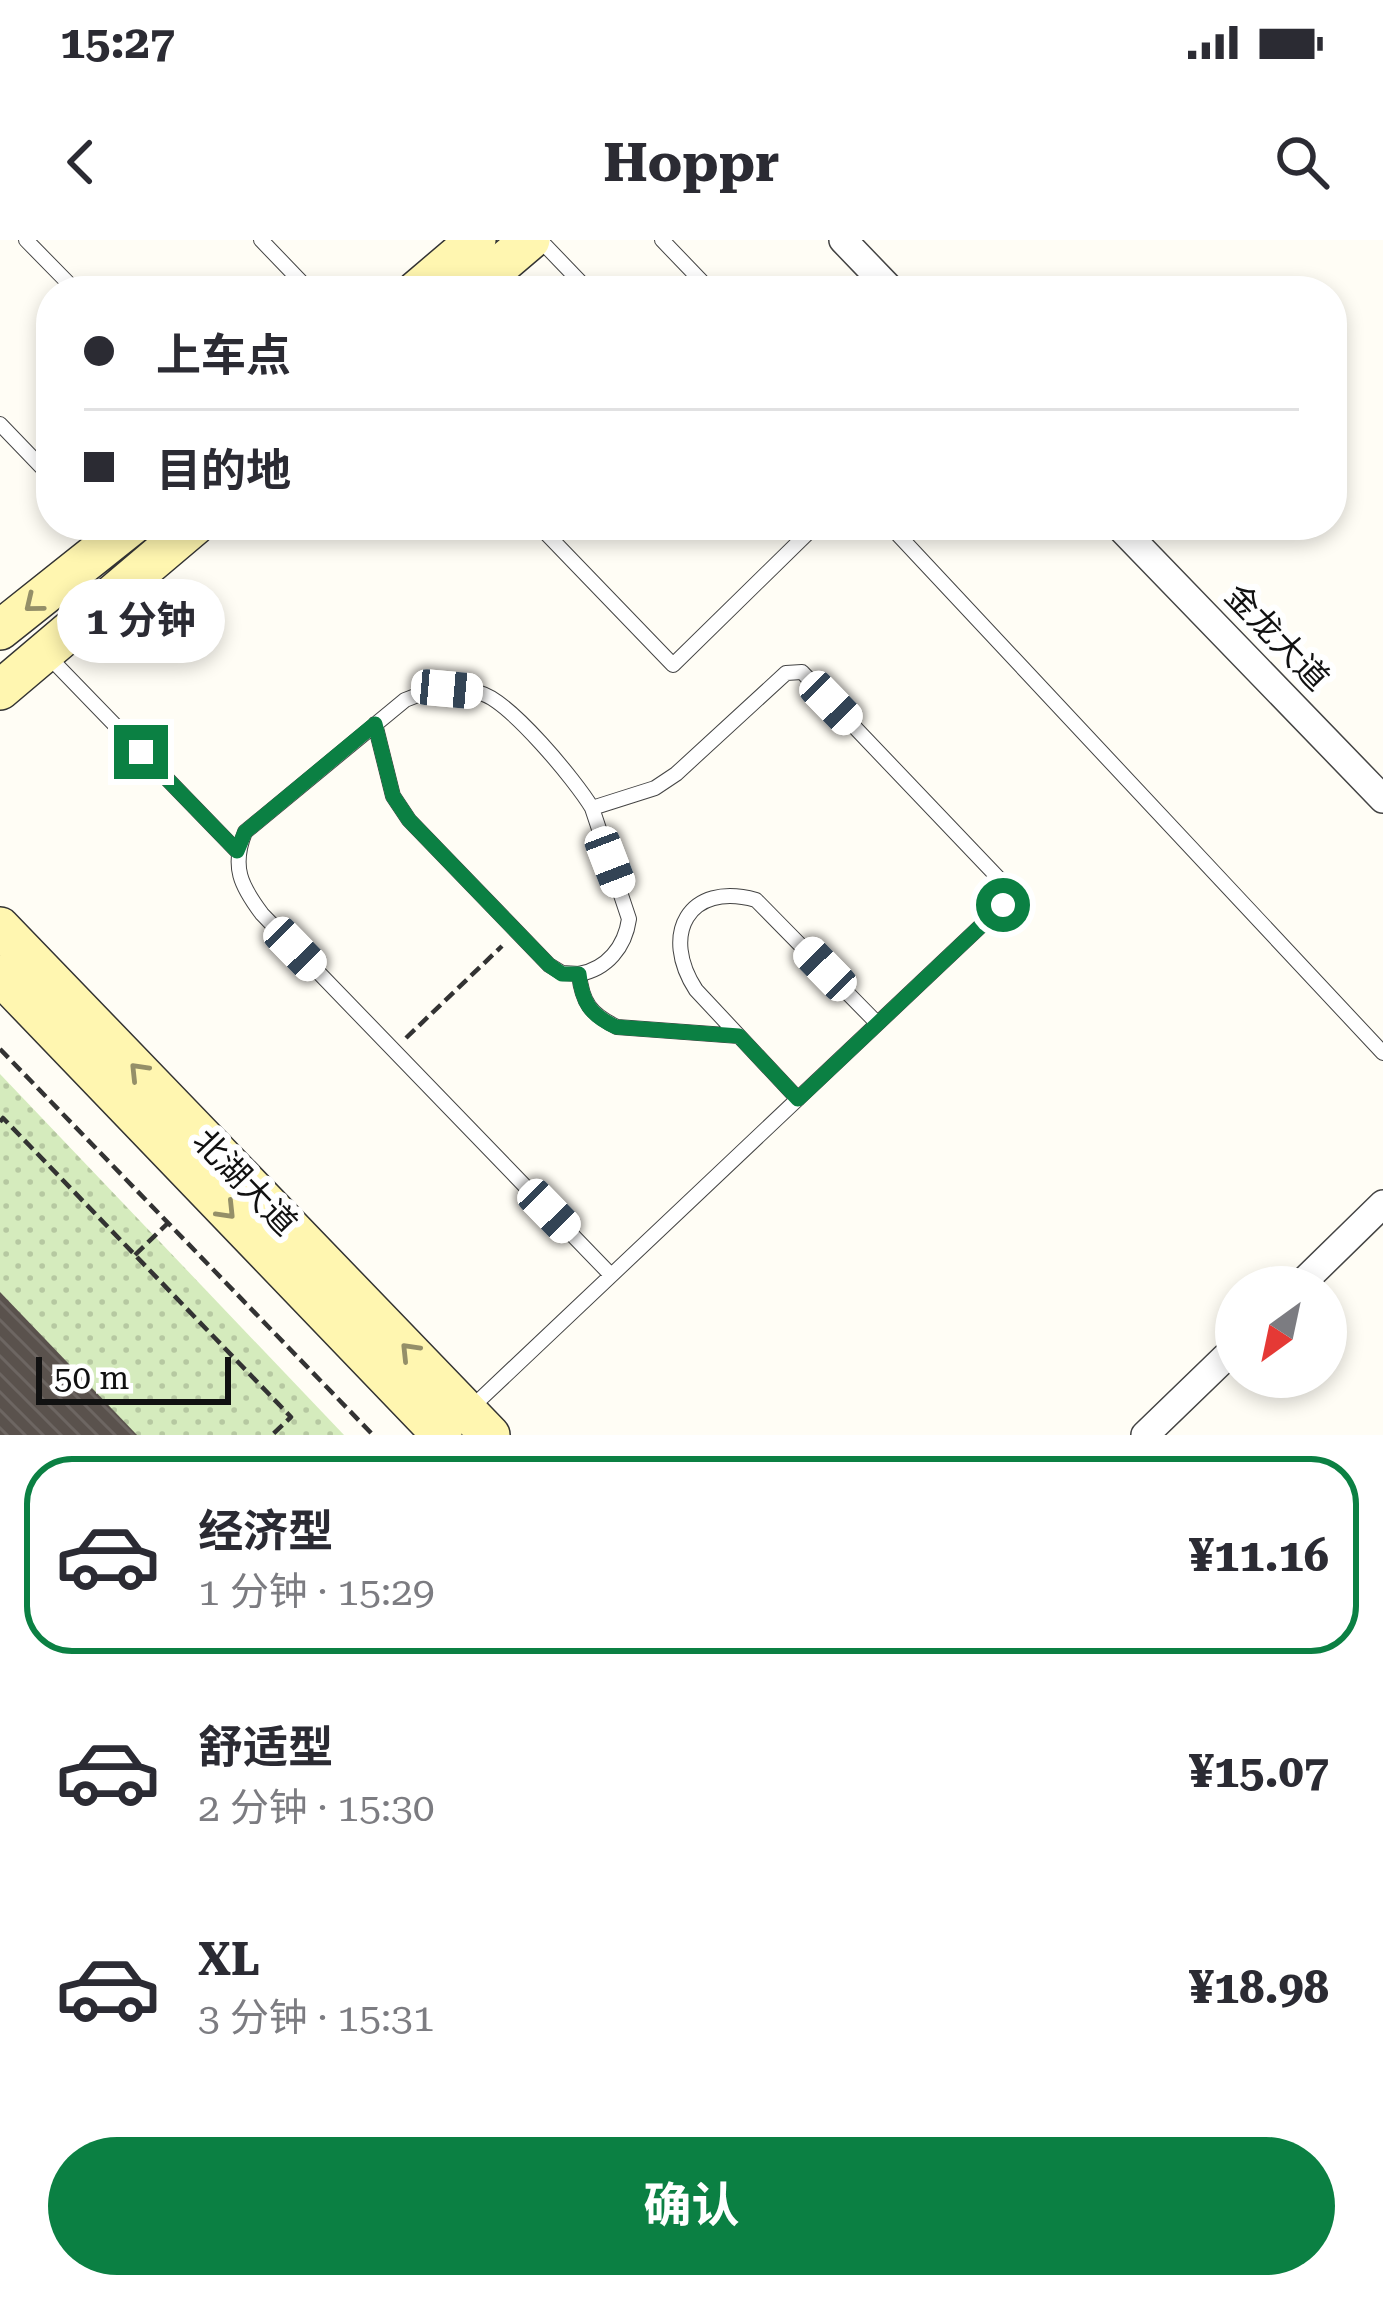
<!DOCTYPE html>
<html lang="zh">
<meta charset="utf-8">
<style>
:root{--surface:#fff;--page:#f7f7f7;--text:#2b2b33;--muted:#7c7c81;--line:#e1e1e2;--accent:#0b8043}
body{margin:0;font-family:"Roboto Serif","Noto Sans SC",serif;background:var(--page);color:var(--text);height:100vh;display:flex;flex-direction:column;font-size:45px;white-space:nowrap}
*{box-sizing:border-box;margin:0}
p{font-size:39px;color:var(--muted)}
.icon{flex:none;width:66px;height:66px;fill:none;stroke:currentColor;stroke-width:2;stroke-linecap:round;stroke-linejoin:round}
.map{position:relative;height:1195px;overflow:hidden}
.details{display:flex;flex-direction:column;background:var(--surface);flex:1}
.details>*{flex:none}
.guide{position:absolute;left:36px;top:36px;width:1311px;height:264px;border-radius:48px;box-shadow:0 6px 18px #0003;display:grid;align-content:center;height:264px;padding:0 48px;background:var(--surface)}
.needle{width:78px;rotate:213deg}
.buttons{position:absolute;left:1215px;top:1026px;display:grid;gap:24px}
.buttons a{display:grid;place-items:center;width:132px;height:132px;border-radius:50%;background:var(--surface);box-shadow:0 6px 18px #0003;font-size:60px}
.scale{position:absolute;left:36px;bottom:30px;width:195px;box-sizing:border-box;padding-left:12px;border:6px solid #111;border-top:0;font-size:33px;line-height:42px;white-space:nowrap;color:#111;-webkit-text-stroke:9px #fff;paint-order:stroke}
.end{position:absolute;width:54px;height:54px;margin:-27px;border:15px solid #0b8043;background:#fff;box-shadow:0 0 0 6px #fff}
.from{border-radius:50%}
.bubble{position:absolute;height:84px;border-radius:42px;background:var(--surface);box-shadow:0 6px 18px #0003;font-size:39px;font-weight:700;line-height:84px;text-align:center}
.car{position:absolute;width:36px;height:72px;margin:-36px -18px;border-radius:15px;box-shadow:0 0 9px 3px #0007;background:linear-gradient(#fff 24%,#345 0 40%,#fff 0 76%,#345 0 86%,#fff 0)}
.guide b{display:flex;align-items:center;gap:42px;height:114px;font-size:45px}
.guide b+b{border-top:3px solid var(--line)}
.guide i{width:30px;height:30px;background:var(--text)}
ul{padding:21px 0 0;list-style:none}
li{display:flex;align-items:center;gap:36px;height:198px;margin:0 24px 18px;padding:0 24px;border:6px solid transparent;border-radius:48px}
li div{flex:1}
li b{display:block;font-size:45px}
li em{font-style:normal;font-weight:700}
li.current{border-color:var(--accent)}
li>.icon{width:108px;height:108px;stroke-width:1.5}
.button{display:flex;gap:24px;margin-top:auto;padding:24px 48px}
.button a{flex:1;height:138px;border-radius:72px;background:var(--accent);color:#fff;font-size:48px;font-weight:700;line-height:138px;text-align:center}
.status{display:flex;justify-content:space-between;align-items:center;height:84px;padding:0 60px;background:var(--surface);direction:ltr}
.status svg{height:33px;fill:currentColor}
header{display:flex;justify-content:space-between;align-items:center;height:156px;padding:0 48px;background:var(--surface);font-size:54px;font-weight:700}
.map>svg:first-child{display:block}
.park{fill:url(#park-dots)}
.building{fill:url(#building-back-hatch)}
.lines{fill:none;stroke-linecap:round;stroke-linejoin:round}
.lane-casing{stroke:#444;stroke-width:16}
.street-casing{stroke:#444;stroke-width:30}
.secondary-casing{stroke:#333;stroke-width:42}
.path{stroke:#333;stroke-width:4.5;stroke-dasharray:12 6;stroke-linecap:butt}
.lane{stroke:#fff;stroke-width:14}
.street{stroke:#fff;stroke-width:27}
.secondary{stroke:#fff6b0;stroke-width:39}
.oneway{stroke:#948f68}
.route{stroke:#0b8043;stroke-width:15}
.labels{text-anchor:middle;dominant-baseline:central;stroke-width:12;stroke-linejoin:round;paint-order:stroke}
.street-label{font-size:33px;fill:#111;stroke:#fff}
</style>
<div class="status"><b>15:27</b><svg viewBox="0 0 49 12"><path d="M0 12V9h3v3zM5 12V6h3v6zM10 12V3h3v9zM15 12V0h3v12zM26 1h20v11H26zM47 4h2v5h-2z"/></svg></div>
<header><svg class="icon" aria-label="back" viewBox="0 0 24 24"><path d="M15 5l-7 7 7 7"/></svg>Hoppr<svg class="icon" aria-label="search" viewBox="0 0 24 24"><circle cx="10" cy="10" r="6"/><path d="M15 15l6 6"/></svg></header>
<div class="map">
<svg width="1383" height="1195" viewBox="0 0 1383 1195">
<defs>
<pattern id="park-dots" width="8" height="8" patternUnits="userSpaceOnUse" patternTransform="scale(3)"><rect width="8" height="8" fill="#d5ebbd"/><path d="M2 2h.1M6 6h.1" fill="none" stroke="#b6c8a1" stroke-width="1.8" stroke-linecap="round"/></pattern>
<pattern id="building-back-hatch" width="6" height="6" patternUnits="userSpaceOnUse" patternTransform="scale(3)"><rect width="6" height="6" fill="#5a524d"/><path d="M-1 5l2 2M0 0l6 6M5-1l2 2" fill="none" stroke="#6d6662"/></pattern>
</defs>
<rect width="100%" height="100%" fill="#fffdf5"/>
<path class="park" d="M0 834 344 1195H0Z"/>
<path class="building" d="M0 1052 137 1195H0Z"/>
<g class="lines">
<g class="lane-casing">
<path id="lane" d="M26 0 76 51
M261 0 310 51
M540 0 589 51
M662 0 711 51
M0 184 51 237
M538 285 673 425 816 285
M889 285 1383 813
M49 417 237 611
M375 484 393 556 409 580 549 725 562 733 579 734
M592 568 629 679C625 707 607 729 579 734 582 762 590 774 617 787L739 796
M798 859 696 750C660 695 688 641 756 660L877 783
M471 1168C648 1000 825 832 1003 665L1008 648 802 432 786 433 676 534 655 548 592 568C576 541 509 460 480 453 455 446 428 450 405 460L245 592C231 627 241 646 262 674L611 1035"/>
</g>
<g class="street-casing">
<path id="street" d="M843 0 892 51
M1118 285 1383 559
M1298 1047 1383 964
M1145 1195 1236 1107"/>
</g>
<g class="secondary-casing">
<path id="secondary" d="M416 51 476 0
M470 51 530 0
M0 390 132 285
M0 450 195 285
M0 687 490 1195
M0 735 442 1195"/>
</g>
<path class="path" d="M406 798 502 706
M0 809 373 1195
M0 882 3 878 291 1177 272 1195
M135 1015 168 983"/>
<use href="#lane" class="lane"/>
<use href="#street" class="street"/>
<use href="#secondary" class="secondary"/>
</g>
<defs><path id="oneway-chevron" d="M-2-3.5L2.5 0L-2 3.5" fill="none" stroke-width="1.6" stroke-linecap="round" stroke-linejoin="round" transform="scale(3)"/></defs>
<g class="oneway">
<use href="#oneway-chevron" transform="translate(33 364) rotate(141)"/>
<use href="#oneway-chevron" transform="translate(138 831) rotate(-134)"/>
<use href="#oneway-chevron" transform="translate(227 971) rotate(46)"/>
<use href="#oneway-chevron" transform="translate(409 1111) rotate(-134)"/>
</g>
<g class="lines">
<path class="route" d="M141 512 237 611 245 592 375 484 393 556 409 580 549 725 562 734H579C582 762 590 775 616 787L739 796 798 859 1003 665"/>
</g>
<g class="labels">
<g class="street-label">
<text transform="translate(1277 397) rotate(46)">金龙大道</text>
<text transform="translate(245 942) rotate(46)">北湖大道</text>
</g>
</g>
</svg>
<div class="buttons">
<a><svg class="needle" viewBox="-14 -14 28 28"><path d="M0-13l5 13h-10z" fill="#e53935"/><path d="M0 13l5-13h-10z" fill="#7c7c81"/></svg></a>
</div>
<div class="scale">50 m</div>
<i class="end from" style="left:1003px;top:665px"></i>
<i class="end" style="left:141px;top:512px"></i>
<div class="bubble" style="left:57px;top:339px;width:168px">1 分钟</div>
<i class="car" style="left:447px;top:449px;rotate:95deg"></i>
<i class="car" style="left:831px;top:463px;rotate:136deg"></i>
<i class="car" style="left:610px;top:622px;rotate:159deg"></i>
<i class="car" style="left:295px;top:709px;rotate:136deg"></i>
<i class="car" style="left:825px;top:729px;rotate:316deg"></i>
<i class="car" style="left:549px;top:971px;rotate:136deg"></i>
<div class="guide">
<b><i class="from"></i>上车点</b>
<b><i></i>目的地</b>
</div>
</div>
<section class="details">
<ul>
<li class="current"><svg class="icon" aria-label="car" viewBox="0 0 24 24"><path d="M5 17H2v-5l4-1 3-4h7l3 4 3 1v5h-3M9 17h6M6 11h13"/><circle cx="7" cy="17" r="2"/><circle cx="17" cy="17" r="2"/></svg><div><b>经济型</b><p>1 分钟 · 15:29</p></div><em>¥11.16</em></li>
<li><svg class="icon" aria-label="car" viewBox="0 0 24 24"><path d="M5 17H2v-5l4-1 3-4h7l3 4 3 1v5h-3M9 17h6M6 11h13"/><circle cx="7" cy="17" r="2"/><circle cx="17" cy="17" r="2"/></svg><div><b>舒适型</b><p>2 分钟 · 15:30</p></div><em>¥15.07</em></li>
<li><svg class="icon" aria-label="car" viewBox="0 0 24 24"><path d="M5 17H2v-5l4-1 3-4h7l3 4 3 1v5h-3M9 17h6M6 11h13"/><circle cx="7" cy="17" r="2"/><circle cx="17" cy="17" r="2"/></svg><div><b>XL</b><p>3 分钟 · 15:31</p></div><em>¥18.98</em></li>
</ul>
<div class="button"><a>确认</a></div>
</section>
